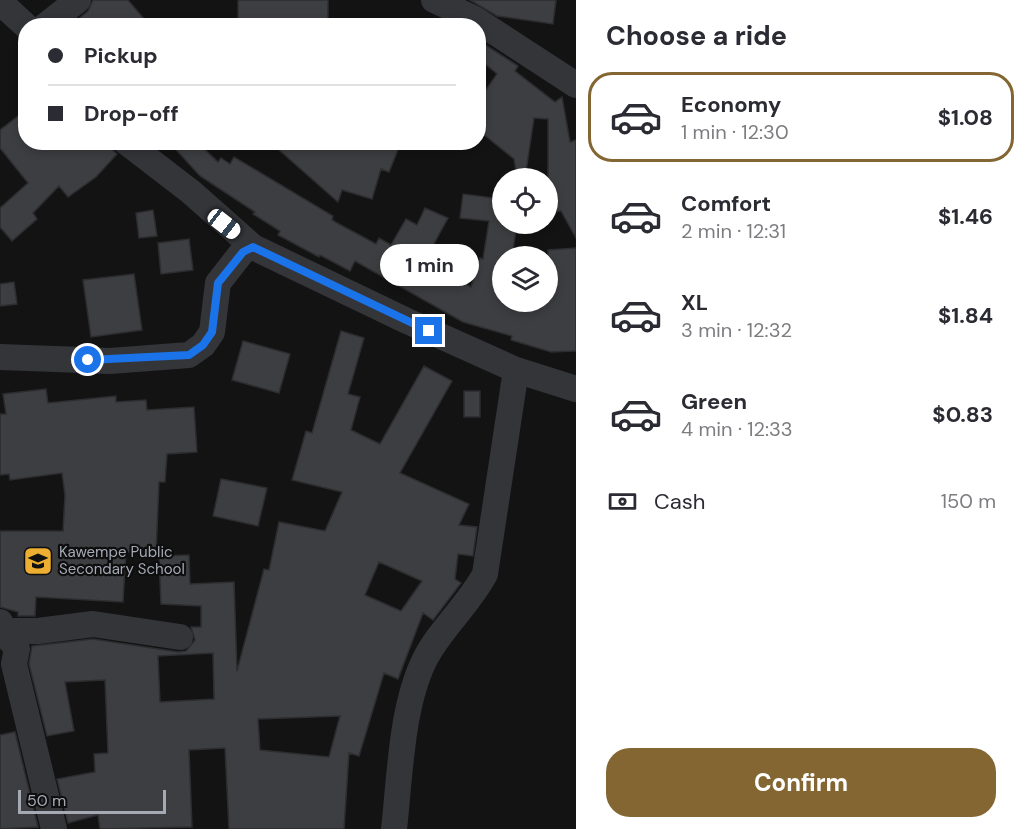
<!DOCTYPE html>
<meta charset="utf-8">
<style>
:root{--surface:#fff;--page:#f7f7f7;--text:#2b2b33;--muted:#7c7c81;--line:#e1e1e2;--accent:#836632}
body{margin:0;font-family:"DM Sans",sans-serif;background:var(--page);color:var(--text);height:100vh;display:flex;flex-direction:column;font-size:22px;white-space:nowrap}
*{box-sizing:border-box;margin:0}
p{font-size:20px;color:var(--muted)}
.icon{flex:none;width:33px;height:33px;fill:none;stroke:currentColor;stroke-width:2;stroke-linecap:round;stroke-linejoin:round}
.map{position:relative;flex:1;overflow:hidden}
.panel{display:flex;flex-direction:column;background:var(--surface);width:450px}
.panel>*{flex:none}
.hud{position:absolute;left:18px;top:18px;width:468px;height:132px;border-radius:24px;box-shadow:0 3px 9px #0003;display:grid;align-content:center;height:132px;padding:0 30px;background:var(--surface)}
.controls{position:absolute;left:492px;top:168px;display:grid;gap:12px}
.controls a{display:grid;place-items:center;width:66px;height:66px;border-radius:50%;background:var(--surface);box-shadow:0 3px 9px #0003;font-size:30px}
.scale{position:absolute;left:18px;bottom:15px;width:148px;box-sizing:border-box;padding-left:6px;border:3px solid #a4a9b4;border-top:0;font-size:16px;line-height:21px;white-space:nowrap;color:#a4a9b4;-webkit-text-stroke:4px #0e0e0f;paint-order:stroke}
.end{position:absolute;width:27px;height:27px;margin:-14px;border:8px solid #1a73e8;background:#fff;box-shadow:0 0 0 3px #fff}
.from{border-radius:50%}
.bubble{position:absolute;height:42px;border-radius:21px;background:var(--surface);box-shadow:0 3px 9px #0003;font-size:20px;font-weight:700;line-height:42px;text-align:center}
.car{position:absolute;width:18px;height:36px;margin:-18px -9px;border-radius:8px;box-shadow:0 0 4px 2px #0007;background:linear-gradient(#fff 24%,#345 0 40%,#fff 0 76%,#345 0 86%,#fff 0)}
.hud b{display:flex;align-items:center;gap:21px;height:57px;font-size:22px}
.hud b+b{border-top:2px solid var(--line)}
.hud i{width:15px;height:15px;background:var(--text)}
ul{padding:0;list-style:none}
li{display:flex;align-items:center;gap:18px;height:90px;margin:0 12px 9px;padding:0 18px;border:3px solid transparent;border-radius:24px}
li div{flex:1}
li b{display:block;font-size:22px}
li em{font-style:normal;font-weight:700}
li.active{border-color:var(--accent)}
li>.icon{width:54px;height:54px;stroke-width:1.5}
h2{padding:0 30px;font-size:27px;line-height:72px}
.pay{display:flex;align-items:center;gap:15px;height:66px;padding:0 30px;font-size:22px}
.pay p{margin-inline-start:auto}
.primary-button{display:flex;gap:12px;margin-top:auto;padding:12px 30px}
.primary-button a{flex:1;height:69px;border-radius:24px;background:var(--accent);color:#fff;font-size:24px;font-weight:700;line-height:69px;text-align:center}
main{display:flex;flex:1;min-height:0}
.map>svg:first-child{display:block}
.building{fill:#3d3e41;stroke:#2d2d30;stroke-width:1.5;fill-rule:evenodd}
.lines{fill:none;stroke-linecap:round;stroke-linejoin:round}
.minor{stroke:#343539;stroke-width:26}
.route{stroke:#1a73e8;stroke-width:8}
.labels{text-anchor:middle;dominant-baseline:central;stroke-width:4.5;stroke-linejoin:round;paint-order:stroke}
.poi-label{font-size:15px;fill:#a4a9b4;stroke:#0e0e0f;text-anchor:start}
</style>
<main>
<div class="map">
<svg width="576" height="829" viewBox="0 0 576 829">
<rect width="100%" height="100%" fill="#131314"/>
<path class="building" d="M93 0H128L150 26H70L88 11Z
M238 0H328V26H238Z
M470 0H556L553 24 497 16Z
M478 40 518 66 515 71 555 102 562 97 570 142 576 140V238L561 211 548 212V119L534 118 525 178H517L514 159 478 130V101L497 74 478 58Z
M26 110V142H104L117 154 96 177 68 197 59 186 33 213 37 219 12 241 0 227V208L28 183 0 148V130Z
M169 142H197L218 162 221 158 230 164 234 157 333 216 332 220 337 223 376 244 379 238 391 245 406 219 417 225 425 208 448 218 424 262 471 287 480 258 483 259 489 221 460 218 463 194 493 198 494 193H502V224H517L512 256H502V302H548V250L576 248V351L551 352 511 340 512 336 463 322 355 261 350 271 320 255 319 257 278 235 280 231 253 214 255 212 200 176Z
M270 142H401L389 172 381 169 372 199 342 190 338 202Z
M153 210 157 236 139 238 136 213Z
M189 239 193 270 161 274 158 243Z
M134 274 142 330 91 337 83 280Z
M14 282 17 304 0 306V284Z
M341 331 364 338 348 394 360 397 351 430 380 444 424 366 452 381 400 473 469 504 459 525 477 527 473 556 458 554 455 579 461 583 433 620 423 613 398 679 384 673 359 756 349 753 344 829H229L225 748 189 750 192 827 100 829 98 815 68 823 57 779 95 772 94 754 108 753 105 680 65 682 74 731 47 736 29 664 32 646 93 639 178 652 186 651 195 640 191 627H201V606L161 604 159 556 189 555 190 584 234 582 237 671 264 569 269 570 279 522 325 531 342 492 292 480 306 431 312 433ZM379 562 422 581 401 611 365 595ZM213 653 214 699 160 702 158 656ZM340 716 329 757 260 750 258 719Z
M243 341 290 354 279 393 232 380Z
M46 389 48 403 116 396V402L146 400 147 410 194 407 197 452 167 454 165 482H159L156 554 126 552 123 602 36 597 35 616H18V612L0 607V531H63L65 495 62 473 10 480 9 474 0 475V414H6L3 394Z
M464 391H480V417H464Z
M221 479 267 488 258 526 213 516Z
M15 732 38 827 0 829V735Z"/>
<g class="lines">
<path class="minor" d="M434 0 473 18 576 85
M0 2 26 26
M45 26 78 0
M126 142 191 192 253 247 407 321 516 370 576 389
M0 357 110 361 189 355 203 345 212 332 218 283 243 251 253 247
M0 622 2 631 17 648 14 664 54 829
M2 631H38L93 624 180 637
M394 829C400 777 401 709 424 661 439 630 468 606 485 574L516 370"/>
</g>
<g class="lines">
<path class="route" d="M88 360 189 355 203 345 212 332 218 283 243 252 253 247 429 331"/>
</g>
<defs>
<g id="school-square" transform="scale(1.5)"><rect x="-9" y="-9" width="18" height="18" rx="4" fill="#eeae31" stroke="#0e0e0f"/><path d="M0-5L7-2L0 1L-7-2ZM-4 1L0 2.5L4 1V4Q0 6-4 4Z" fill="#111"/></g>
</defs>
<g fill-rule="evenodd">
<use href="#school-square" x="38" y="561"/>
</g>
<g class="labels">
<g class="poi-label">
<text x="59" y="552">Kawempe Public<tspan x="59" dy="17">Secondary School</tspan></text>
</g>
</g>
</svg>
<div class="controls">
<a><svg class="icon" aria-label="locate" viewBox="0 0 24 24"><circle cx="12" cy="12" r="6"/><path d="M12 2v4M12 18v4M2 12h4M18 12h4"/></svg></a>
<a><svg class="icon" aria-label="layers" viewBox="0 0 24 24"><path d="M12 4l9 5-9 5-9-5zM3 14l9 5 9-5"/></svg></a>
</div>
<div class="scale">50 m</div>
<i class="end from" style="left:88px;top:360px"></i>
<i class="end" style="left:429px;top:331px"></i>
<div class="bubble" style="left:380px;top:244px;width:99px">1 min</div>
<i class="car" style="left:224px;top:224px;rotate:128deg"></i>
<div class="hud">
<b><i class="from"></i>Pickup</b>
<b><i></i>Drop-off</b>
</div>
</div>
<section class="panel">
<h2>Choose a ride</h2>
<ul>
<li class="active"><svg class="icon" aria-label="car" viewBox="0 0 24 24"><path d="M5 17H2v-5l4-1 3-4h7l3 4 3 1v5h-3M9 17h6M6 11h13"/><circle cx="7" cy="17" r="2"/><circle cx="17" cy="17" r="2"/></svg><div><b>Economy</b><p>1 min · 12:30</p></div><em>$1.08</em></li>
<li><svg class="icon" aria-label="car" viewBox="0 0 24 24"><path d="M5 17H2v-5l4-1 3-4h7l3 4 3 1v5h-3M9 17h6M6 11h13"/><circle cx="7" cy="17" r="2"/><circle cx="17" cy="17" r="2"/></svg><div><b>Comfort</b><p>2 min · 12:31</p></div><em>$1.46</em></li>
<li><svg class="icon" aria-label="car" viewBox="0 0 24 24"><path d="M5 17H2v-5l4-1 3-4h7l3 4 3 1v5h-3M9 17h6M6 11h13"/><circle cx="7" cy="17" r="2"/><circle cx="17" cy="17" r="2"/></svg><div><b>XL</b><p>3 min · 12:32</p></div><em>$1.84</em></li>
<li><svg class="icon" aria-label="car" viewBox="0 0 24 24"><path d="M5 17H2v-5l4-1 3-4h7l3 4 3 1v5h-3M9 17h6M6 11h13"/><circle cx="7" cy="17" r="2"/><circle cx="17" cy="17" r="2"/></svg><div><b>Green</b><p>4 min · 12:33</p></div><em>$0.83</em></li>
</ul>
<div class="pay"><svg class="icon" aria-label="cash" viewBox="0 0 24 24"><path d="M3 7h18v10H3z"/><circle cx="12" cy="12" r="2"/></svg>Cash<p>150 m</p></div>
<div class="primary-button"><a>Confirm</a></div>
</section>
</main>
